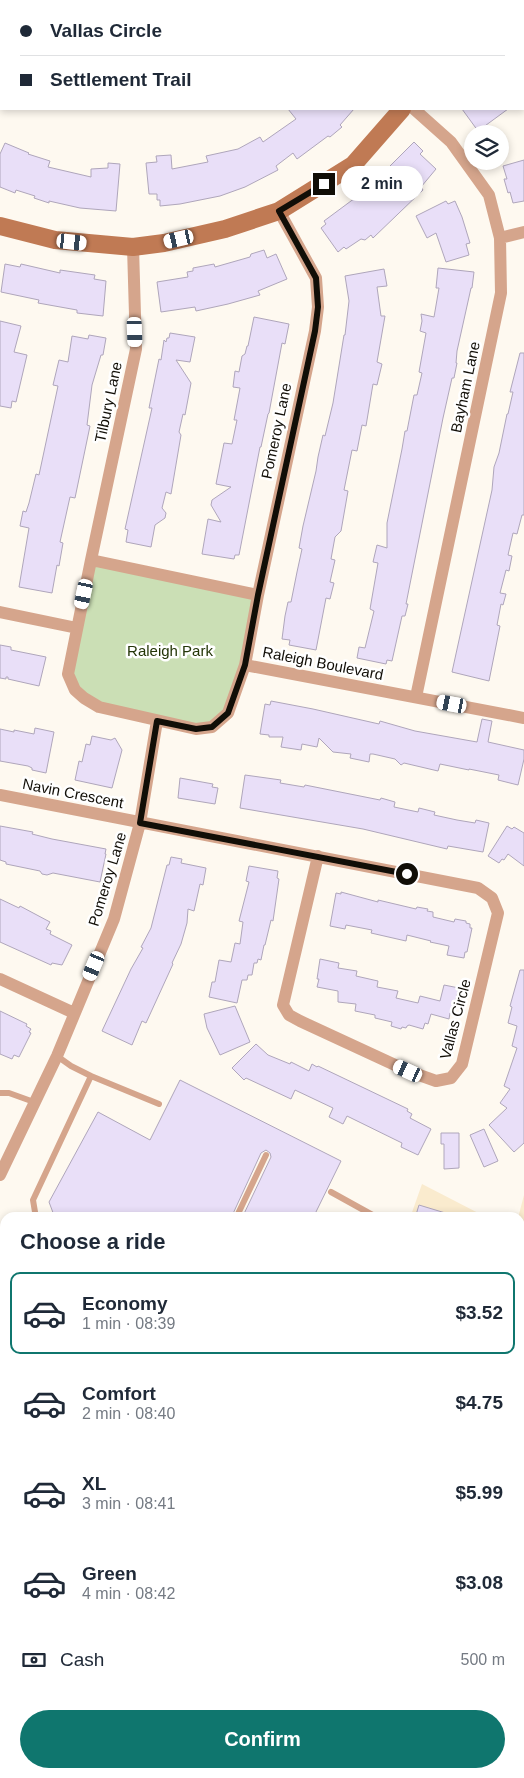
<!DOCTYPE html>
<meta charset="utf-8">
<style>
:root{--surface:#fff;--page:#f6f6f7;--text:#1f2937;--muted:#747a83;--line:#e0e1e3;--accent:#0f766e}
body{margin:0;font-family:Arial,sans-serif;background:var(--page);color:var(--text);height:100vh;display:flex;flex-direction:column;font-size:19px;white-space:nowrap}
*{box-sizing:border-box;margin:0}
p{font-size:16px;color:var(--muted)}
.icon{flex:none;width:28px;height:28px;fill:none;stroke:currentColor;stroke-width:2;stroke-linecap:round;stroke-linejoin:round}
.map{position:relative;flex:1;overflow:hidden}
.panel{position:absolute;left:0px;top:1212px;width:525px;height:566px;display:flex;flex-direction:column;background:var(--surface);border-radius:15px 15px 0 0;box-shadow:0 2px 8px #0003}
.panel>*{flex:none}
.hud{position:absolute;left:0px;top:0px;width:525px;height:110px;box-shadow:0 2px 8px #0003;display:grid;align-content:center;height:110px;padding:0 20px;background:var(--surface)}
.buttons{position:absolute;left:464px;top:125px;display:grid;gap:10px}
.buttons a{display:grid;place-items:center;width:45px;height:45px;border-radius:50%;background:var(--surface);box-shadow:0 2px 8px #0003;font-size:25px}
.end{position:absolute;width:22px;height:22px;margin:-11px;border:6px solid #110e07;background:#fff;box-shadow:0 0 0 2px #fff}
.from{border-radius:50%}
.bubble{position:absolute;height:35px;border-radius:18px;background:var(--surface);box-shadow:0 2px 8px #0003;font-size:16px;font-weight:700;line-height:35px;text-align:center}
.car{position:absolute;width:15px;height:30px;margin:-15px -8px;border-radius:6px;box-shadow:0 0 4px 1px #0007;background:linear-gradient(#fff 24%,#345 0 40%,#fff 0 76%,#345 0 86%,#fff 0)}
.hud b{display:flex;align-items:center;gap:18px;height:48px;font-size:19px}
.hud b+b{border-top:1px solid var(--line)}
.hud i{width:12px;height:12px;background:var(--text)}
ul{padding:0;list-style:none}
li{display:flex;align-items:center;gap:15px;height:82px;margin:0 10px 8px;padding:0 10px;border:2px solid transparent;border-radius:10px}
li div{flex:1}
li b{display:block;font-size:19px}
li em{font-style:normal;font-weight:700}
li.active{border-color:var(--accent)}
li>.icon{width:45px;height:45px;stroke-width:1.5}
h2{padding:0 20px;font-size:22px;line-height:60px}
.pay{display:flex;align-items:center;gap:12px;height:55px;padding:0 20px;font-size:19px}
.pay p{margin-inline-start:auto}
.primary-button{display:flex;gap:10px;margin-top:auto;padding:10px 20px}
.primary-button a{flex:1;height:58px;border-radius:30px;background:var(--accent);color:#fff;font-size:20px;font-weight:700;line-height:58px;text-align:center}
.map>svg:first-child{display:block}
.built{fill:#faebce}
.green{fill:#cbdfb5}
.forest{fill:#aac889}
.water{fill:#54b3bd;stroke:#408286}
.building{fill:#e9dff8;stroke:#afa6bb}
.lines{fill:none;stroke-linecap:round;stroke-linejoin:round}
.lane{stroke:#d5a58c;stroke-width:6}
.street{stroke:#d5a58c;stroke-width:12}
.secondary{stroke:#c07a54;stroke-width:18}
.route{stroke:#110e07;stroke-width:6}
.labels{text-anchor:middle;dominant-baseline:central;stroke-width:5;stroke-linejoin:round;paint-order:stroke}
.street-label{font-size:15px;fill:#110e07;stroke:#fff}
.park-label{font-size:15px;fill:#243608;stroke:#fff}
</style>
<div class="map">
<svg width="524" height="1778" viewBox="0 0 524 1778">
<rect width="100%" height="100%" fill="#fef9f0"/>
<path class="built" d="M422 1184 486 1217 410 1218Z
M524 1195V1508L520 1506V1218H518Z"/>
<path class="green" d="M91 560 258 595 228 713 212 727 99 707 68 674Z"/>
<path class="forest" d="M520 1581 524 1583V1778H297V1774H520Z"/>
<path class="water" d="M0 0H285L286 1 1 2Z"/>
<path class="building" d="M288 109H354L340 125 342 127 330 137 328 136 297 159 293 153 276 166 278 170 245 187 220 196 180 204 160 206V200H157V194H149L146 163 157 162 156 156 171 155 172 169 208 162 206 156 238 149 260 137 263 142 296 119Z
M462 109H508L478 131Z
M414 142 423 151 420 154 436 169 421 187 423 190 373 238 371 235 365 240 361 239 346 249 344 247 338 252 321 228 326 224 324 221 355 198 356 199 381 178 389 169 388 168Z
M5 143 29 153 28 154 50 161 48 167 91 177V169L108 168V163L120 164 116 211 80 208 49 201V203L34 198 35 196 16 190 15 193 0 187V154Z
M524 160V201L513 203 510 192 508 193 504 179H507L503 166Z
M446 201 448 204 455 201 462 217 470 243 466 244 469 255 446 262 436 233 427 238 416 216Z
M264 250 267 258 276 254 287 279 258 291 260 295 228 304 196 311 195 307 161 312 157 282 188 277 187 272 193 271V268L214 264 215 267 250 257 251 254Z
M5 264 20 267 21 264 60 273V270L95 275 94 279 106 281 103 316 77 313V310L38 303 39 300 1 292Z
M438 268 474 272 472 288H471L457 351 456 363H457L454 378H452L443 418 406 604H408L405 616H402L392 661 387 660 386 664 357 658 359 647 365 648 374 611 370 609 378 563 373 562 377 545 387 548V523L402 449 405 431H407L414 395H417L422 373 419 372 426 333 420 331 422 321 421 314 434 317 439 288H436Z
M384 269 387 286 377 287 381 316H385L377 362 382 364 377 385 373 384 366 426 362 425 357 451 352 450 344 490 348 491 341 531 335 537 331 559 335 560 330 582 334 583 330 599 326 598 316 650 289 645 290 640 282 639 285 616 288 602H291L297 572 302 549 299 548 303 526 316 471 318 457 323 435 325 436 333 403 344 335H345L349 301 345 276Z
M254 317 289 324 285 344 282 343 269 413 268 414 261 447H260L239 555H235L234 559 202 554 208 519 221 522 211 505 212 500 231 487 216 484 224 443 232 444 237 420H234L240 388 233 387 235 371 239 372 242 356 245 354 247 346H248Z
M0 321 21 326 14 352 27 355 16 402 12 401 11 408 0 406Z
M170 333 195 337 190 362 176 360 191 383 185 415 183 414 179 432 181 435 171 494 166 492 162 508 166 513 165 518 155 525 151 547 126 542 128 530 125 529 152 408H149L159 359 161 360 164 340 166 342 167 338H169Z
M89 335 106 338 103 355H101L92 385 87 425 90 426 75 498 70 497 60 542 63 543 59 566 57 565 52 593 19 587 29 528 20 526 23 511 26 512 29 503 36 474 39 475 58 386 53 385 59 360 68 362 72 336 88 339Z
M520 353H524V515H522L517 534 513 533 508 555 512 556 509 571 506 570 500 593 506 594 503 605 501 604 497 625 500 626 489 681 452 672 492 490 494 467 499 453 507 414H508L513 392H510Z
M0 645 11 647V650L46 657 39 686 8 679V677H6V679L0 678Z
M271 701 313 709 379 724 380 721 415 731 477 742 482 719 492 721 488 742 524 750V759L518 785 498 780 499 775 469 769V770L440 764 438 771 404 763 401 765 395 759 373 754H370L369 762 350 758 351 754 333 752 319 738 317 747 302 744 301 750 281 747 283 737H269V735L260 734 265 704 270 705Z
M35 728 54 732 46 773 32 770V768L28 766 0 761V729L14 732V730L34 734Z
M92 736 111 740 115 738 122 750 112 788 75 780 79 761 82 762 86 744 90 745Z
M245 775 281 780 280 783 304 787 305 785 380 800 381 798 395 802 394 807 418 812 419 808 435 812 434 815 457 820 475 823 476 820 489 823 483 852 448 846 447 849 363 829 240 808Z
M180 778 213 784 212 787 218 788 215 804 178 798Z
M0 826 33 832 32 834 52 839 106 849 105 854H106L100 882 53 873 47 875 42 874 40 871 6 864V862L0 860Z
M507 826 512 829 514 827 524 833V866L508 854 504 860 502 859 499 863 488 856Z
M171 857 182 859 181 863 206 868 203 885 200 884 194 911 188 909 187 923 181 944 172 963 173 964 146 1023 142 1021 132 1045 102 1031 131 969 143 948 141 947 151 928 167 865H169Z
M249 866 278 871 277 878 279 879 273 921 271 920 265 945H264L261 960 258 959 257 963H254L252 975H248L247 980H242L237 1003 209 997 212 982H215L219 960 231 962 235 943 240 944 243 922 239 921 249 882 246 881Z
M341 892 378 902V900L416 909 417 907 428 909 427 911 433 912V917L454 922 455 919 466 921V923L470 924V928H472L467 952H465L464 958 447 955 449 946 430 942 431 941 407 935 406 941 371 933 372 930 346 925 345 929 330 926 336 893 341 894Z
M0 899 19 908 20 906 50 922 46 929 51 931 50 934 72 945 62 965 52 963 51 965 0 942Z
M320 959 339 963 338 968 357 971 356 976 378 981 377 987 398 991 396 998 418 1003 420 996 440 1001 444 985 459 988 452 1013H450L449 1019 431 1014 428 1024 425 1023 423 1029 409 1025 407 1026 406 1028 402 1027 401 1029 391 1026 392 1022 375 1018V1015L355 1011 356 1004 338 1002V991L317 987 319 979H317Z
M520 970H524V1143L514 1152 489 1125 507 1108 500 1103 510 1089 504 1086 517 1048 512 1046 517 1026 508 1023 512 1007 510 1006Z
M235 1006 250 1042 220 1055 207 1028 204 1014Z
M0 1011 27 1024 26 1026 31 1029 29 1032 31 1033 19 1057 14 1055 12 1059 0 1054Z
M256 1044 268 1055 290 1064 291 1062 309 1071 312 1064 317 1067 318 1066 408 1109 407 1111 412 1114 410 1118 431 1129 418 1155 401 1147 402 1143 347 1116 343 1124 329 1117 333 1108 295 1090 291 1099 246 1078 244 1080 232 1068Z
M180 1080 341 1161 313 1218H242L271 1157 270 1153 266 1150 261 1153 231 1218H55L49 1202 98 1112 150 1140Z
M484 1129 498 1161 484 1167 470 1135Z
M441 1133H459V1168L444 1169V1144H441Z
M419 1205 452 1215V1218H415Z"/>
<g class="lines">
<path class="lane" d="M91 1076 159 1104
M0 1093H9L34 1102
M331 1192 378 1218
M36 1218 33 1200 91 1076 71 1066 57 1056
M236 1218 266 1155
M520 1434 524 1427
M520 1475 524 1477"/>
<path class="street" d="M414 109 451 142 489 195 500 238 501 293 416 697
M500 238 524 232
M91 560 136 349 133 247
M258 595 91 560 68 674 75 690 84 698 99 707 196 729 212 727 228 713 245 665 258 595 315 331 318 307 316 278 279 211
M0 612 77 628
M245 665 524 718
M0 795C159 827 319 856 478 888L492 898 498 913 462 1064 451 1078 436 1081 408 1071 300 1021 289 1015 283 1005 318 856
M0 979 74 1013
M0 1175 57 1056 114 919 140 823 157 721
M520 1263 524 1253
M520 1375 524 1376
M0 1436 5 1439
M0 1670 5 1667
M199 1774 201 1778"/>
<path class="secondary" d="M0 226 55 240 133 247 164 243 225 229 279 211 353 165 402 109
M0 1277 5 1280
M0 1295 5 1297
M520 1535 524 1537
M520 1561 524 1563"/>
</g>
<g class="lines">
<path class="route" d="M324 184 279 211 316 278 318 307 315 331 258 595 245 665 228 713 212 727 196 729 157 721 140 823 407 874"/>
</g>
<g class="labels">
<g class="street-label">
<text transform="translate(465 387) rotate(-78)">Bayham Lane</text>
<text transform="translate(108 402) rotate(-78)">Tilbury Lane</text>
<text transform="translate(276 431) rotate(-78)">Pomeroy Lane</text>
<text transform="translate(323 663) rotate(11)">Raleigh Boulevard</text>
<text transform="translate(73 793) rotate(11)">Navin Crescent</text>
<text transform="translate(107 879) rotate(-73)">Pomeroy Lane</text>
<text transform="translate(455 1019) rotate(-75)">Vallas Circle</text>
</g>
<g class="park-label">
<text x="170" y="650">Raleigh Park</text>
</g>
</g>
</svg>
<div class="buttons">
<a><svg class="icon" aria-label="layers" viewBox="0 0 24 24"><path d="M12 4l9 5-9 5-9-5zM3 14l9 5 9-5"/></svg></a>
</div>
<i class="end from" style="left:407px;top:874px"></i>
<i class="end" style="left:324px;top:184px"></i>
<div class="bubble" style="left:341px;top:166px;width:82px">2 min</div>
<i class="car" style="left:179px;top:239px;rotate:257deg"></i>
<i class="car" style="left:72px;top:242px;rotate:96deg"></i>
<i class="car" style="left:135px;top:332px;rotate:178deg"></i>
<i class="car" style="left:84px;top:594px;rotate:192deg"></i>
<i class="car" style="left:452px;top:704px;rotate:281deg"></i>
<i class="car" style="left:94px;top:966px;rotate:203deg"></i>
<i class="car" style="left:408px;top:1071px;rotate:295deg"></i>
<div class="hud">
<b><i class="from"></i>Vallas Circle</b>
<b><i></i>Settlement Trail</b>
</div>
<section class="panel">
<h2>Choose a ride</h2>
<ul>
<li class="active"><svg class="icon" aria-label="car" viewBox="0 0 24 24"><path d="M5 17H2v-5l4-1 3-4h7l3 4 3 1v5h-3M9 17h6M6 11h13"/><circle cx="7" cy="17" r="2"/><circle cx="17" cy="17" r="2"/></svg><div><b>Economy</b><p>1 min · 08:39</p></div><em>$3.52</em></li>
<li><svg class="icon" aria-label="car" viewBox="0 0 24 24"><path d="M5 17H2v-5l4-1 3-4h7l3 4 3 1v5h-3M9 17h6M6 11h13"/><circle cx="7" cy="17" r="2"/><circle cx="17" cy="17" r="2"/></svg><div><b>Comfort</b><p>2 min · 08:40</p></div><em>$4.75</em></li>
<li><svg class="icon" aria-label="car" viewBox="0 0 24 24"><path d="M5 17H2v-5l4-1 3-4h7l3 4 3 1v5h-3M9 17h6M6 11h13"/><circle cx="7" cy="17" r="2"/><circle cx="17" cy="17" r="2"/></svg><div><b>XL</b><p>3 min · 08:41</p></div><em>$5.99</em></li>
<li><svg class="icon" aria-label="car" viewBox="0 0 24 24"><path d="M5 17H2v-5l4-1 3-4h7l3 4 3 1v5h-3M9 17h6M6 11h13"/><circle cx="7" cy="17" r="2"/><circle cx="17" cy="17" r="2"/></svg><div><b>Green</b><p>4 min · 08:42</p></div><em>$3.08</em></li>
</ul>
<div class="pay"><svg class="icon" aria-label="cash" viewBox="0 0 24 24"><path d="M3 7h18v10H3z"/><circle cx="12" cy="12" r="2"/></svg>Cash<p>500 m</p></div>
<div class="primary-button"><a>Confirm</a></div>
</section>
</div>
